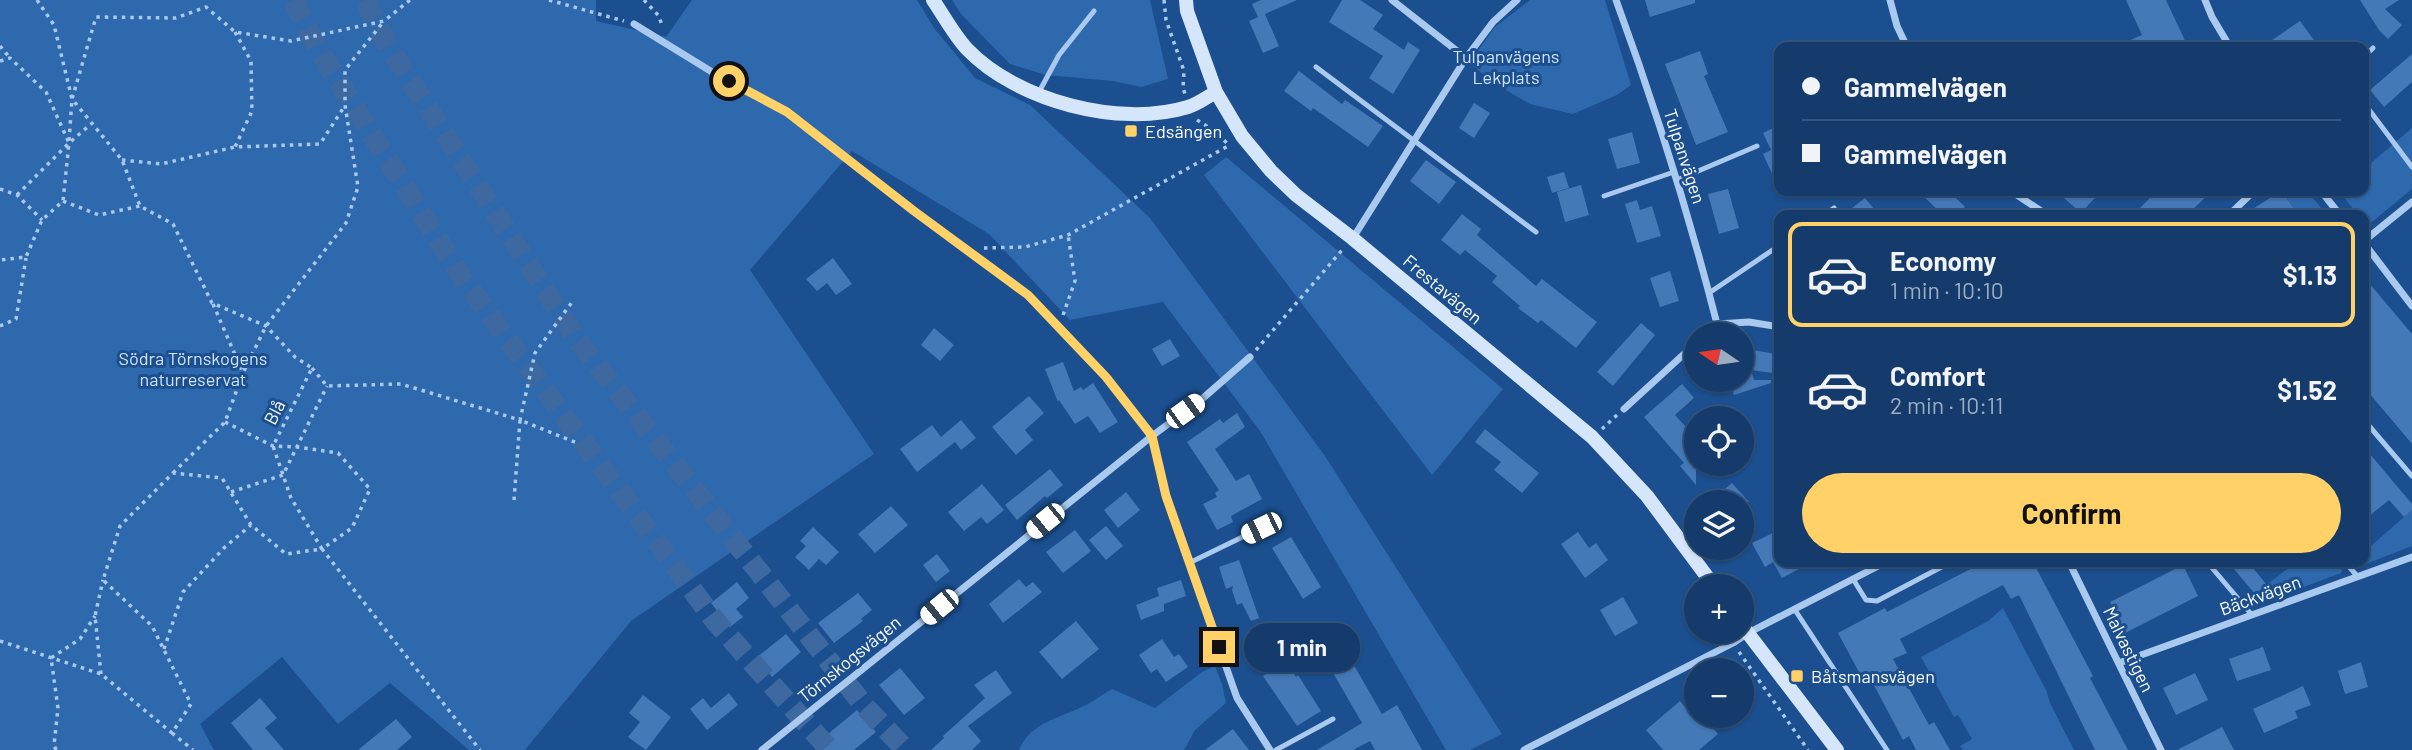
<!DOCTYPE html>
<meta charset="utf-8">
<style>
:root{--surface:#143b6b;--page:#1d4271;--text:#f1f3f6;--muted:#9dadc1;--line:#33557e;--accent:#ffd166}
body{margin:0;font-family:Barlow,sans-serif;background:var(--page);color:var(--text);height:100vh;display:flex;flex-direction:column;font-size:26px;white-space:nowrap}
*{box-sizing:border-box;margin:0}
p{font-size:23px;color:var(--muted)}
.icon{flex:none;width:38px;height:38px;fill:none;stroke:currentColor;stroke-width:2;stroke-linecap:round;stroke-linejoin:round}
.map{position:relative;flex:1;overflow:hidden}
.sheet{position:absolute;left:1774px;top:210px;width:595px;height:357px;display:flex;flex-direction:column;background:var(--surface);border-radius:14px;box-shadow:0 2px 5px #0004,0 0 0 2px var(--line)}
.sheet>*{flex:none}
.guide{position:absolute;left:1774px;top:42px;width:595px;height:154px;border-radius:14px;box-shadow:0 2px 5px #0004,0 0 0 2px var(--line);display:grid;align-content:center;height:154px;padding:0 28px;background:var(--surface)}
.needle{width:46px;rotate:283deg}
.tools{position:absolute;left:1684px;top:322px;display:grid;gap:14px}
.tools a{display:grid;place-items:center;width:70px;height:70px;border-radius:50%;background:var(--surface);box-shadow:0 2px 5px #0004,0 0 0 2px var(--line);font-size:35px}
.end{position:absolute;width:32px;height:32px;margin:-16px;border:9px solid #ffd166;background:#111;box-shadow:0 0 0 4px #111}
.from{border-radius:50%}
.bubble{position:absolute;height:49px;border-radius:24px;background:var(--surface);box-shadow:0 2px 5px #0004,0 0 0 2px var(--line);font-size:23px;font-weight:700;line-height:49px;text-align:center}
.car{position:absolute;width:21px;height:42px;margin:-21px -10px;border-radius:9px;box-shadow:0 0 5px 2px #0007;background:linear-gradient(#fff 24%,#345 0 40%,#fff 0 76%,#345 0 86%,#fff 0)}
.guide b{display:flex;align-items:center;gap:24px;height:66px;font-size:26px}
.guide b+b{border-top:2px solid var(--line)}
.guide i{width:18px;height:18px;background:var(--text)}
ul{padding:12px 0 0;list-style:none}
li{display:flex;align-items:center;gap:21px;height:105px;margin:0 14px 10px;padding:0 14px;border:4px solid transparent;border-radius:14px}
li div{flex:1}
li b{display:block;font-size:26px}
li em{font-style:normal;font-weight:700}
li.on{border-color:var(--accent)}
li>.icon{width:63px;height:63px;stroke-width:1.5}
.cta{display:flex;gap:14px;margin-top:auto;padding:14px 28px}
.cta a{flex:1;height:80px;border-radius:42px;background:var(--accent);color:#111;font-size:28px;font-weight:700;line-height:80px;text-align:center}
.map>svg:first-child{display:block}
.green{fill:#2e69ad}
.building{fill:#4478b7}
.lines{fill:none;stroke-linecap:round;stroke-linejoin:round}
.highway-tunnel{stroke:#3d69a0;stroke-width:21;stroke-dasharray:21 10;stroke-linecap:butt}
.path{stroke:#a9c9ee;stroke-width:3.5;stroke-dasharray:3.5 5;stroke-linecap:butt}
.lane{stroke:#a9c9ee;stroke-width:5}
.street{stroke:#a9c9ee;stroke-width:7}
.secondary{stroke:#d6e6fa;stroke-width:14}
.route{stroke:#ffd166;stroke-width:9}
.poi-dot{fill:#ffd166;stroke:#1b4f8f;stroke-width:2.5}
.labels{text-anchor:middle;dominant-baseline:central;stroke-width:6;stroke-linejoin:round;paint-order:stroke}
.park-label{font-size:18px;fill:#cfe3fa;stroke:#1b4f8f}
.poi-label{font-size:18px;fill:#fff;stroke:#1b4f8f;text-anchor:start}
.street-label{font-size:18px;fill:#fff;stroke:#1b4f8f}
</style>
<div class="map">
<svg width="2412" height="750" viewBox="0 0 2412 750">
<rect width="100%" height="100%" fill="#1b4f8f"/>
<path class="green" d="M0 0H596V21L666 37 692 0H917L934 28 975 78 1030 105 1150 218 1325 456 1502 734 1470 750H1446L1260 431 1163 302 1070 320 989 234 852 151 750 270 874 454 631 621 525 750H469L390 683 338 724 282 657 200 724 214 750H0Z
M952 0H1150L1168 79 1141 87 1113 81 1046 75 1010 64 961 14Z
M1530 0H1605L1631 85 1617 95 1573 114 1530 104 1497 85 1469 63 1495 27Z
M2412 128V189L2367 226 2364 223V215H2358L2339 191H2364V169Z
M1226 157 1503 389 1432 475 1204 175Z
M2282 191H2307L2327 215H2298Z
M2412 510V546L2361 566 2358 562H2364V552Z
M2296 562H2335L2342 570 2341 573 2259 604 2255 594Z
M2003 608 2047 692 2050 703 2074 750H1963L1960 746 1972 739 1958 715 1954 717 1921 657 1988 621Z
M1215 666 1222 684 1226 703 1195 730 1184 750H1019C1030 722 1063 717 1088 704 1096 699 1104 694 1112 689L1155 708 1202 672Z"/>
<path class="building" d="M1261 0H1297L1258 17 1252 4Z
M1342 0H1360L1383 15 1373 29 1404 50 1408 42 1420 50 1393 94 1369 78 1383 56 1329 22Z
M1645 0H1695V3L1650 17Z
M2126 0H2166L2188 47H2114L2142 35Z
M2360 0H2399L2385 9 2402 25 2388 39 2379 30Z
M1265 14 1279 46 1263 53 1249 21Z
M2300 21 2319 47H2262Z
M1700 51 1708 74 1704 76 1728 132 1696 145 1665 64Z
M2412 54V82L2384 107 2370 90Z
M1299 71 1342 104 1345 100 1383 126 1368 147 1313 108 1311 111 1284 91Z
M1474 103 1490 113 1474 138 1459 128Z
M1780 125V191L1763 154 1771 150 1763 133Z
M1632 132 1640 163 1617 169 1608 139Z
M1426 160 1456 182 1439 204 1410 181Z
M1564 172 1569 188 1552 193 1547 177Z
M1581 185 1589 215 1565 222 1557 192Z
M1728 189 1739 228 1719 234 1708 194Z
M1918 191H1949L1965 207 1956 215H1943Z
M2056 191H2101L2081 213Z
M2157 191H2212L2187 215H2133Z
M2282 191 2298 215H2243L2281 191Z
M1865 198 1879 215H1843Z
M1637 200 1640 210 1652 206 1661 236 1637 243 1625 204Z
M1462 214 1481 229 1477 235 1536 286 1542 279 1597 322 1576 348 1541 320 1538 323 1518 308 1520 306 1492 282 1497 276 1465 250 1460 255 1441 240Z
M833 258 852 284 836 295 827 283 817 291 806 279Z
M1670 271 1679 301 1660 307 1650 278Z
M2364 277 2412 334V444L2364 387V313L2370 308 2364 302Z
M1641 323 1655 335 1613 386 1597 372Z
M934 328 954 345 940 361 921 345Z
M1170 339 1180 356 1162 366 1152 349Z
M1741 348 1776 354 1772 373 1751 370 1754 380H1771V383L1734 395 1729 380H1741Z
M1063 362 1074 391 1081 387 1083 390 1093 383 1118 422 1100 433 1088 416 1075 424 1059 400 1058 402 1045 369Z
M1682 384 1694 398 1675 415 1696 438V485L1680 466 1684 463 1644 417Z
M1029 396 1044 413 1025 430 1033 440 1016 455 992 427Z
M1237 413 1245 427 1215 449 1236 481 1249 474 1262 499 1231 516 1233 522 1217 530 1203 504 1217 497 1215 493 1219 490 1187 442 1220 419 1223 423Z
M961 420 976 438 961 450 955 442 917 472 900 449 932 425 941 437Z
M1485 429 1539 473 1522 493 1494 470 1501 462 1475 442Z
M2364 447 2412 504V510L2404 517 2389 500 2364 520Z
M1050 469 1063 485 1047 498 1045 496 1017 520 1005 505Z
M1732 483 1749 502H1709Z
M982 484 1004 510 987 524 981 517 964 531 948 512Z
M1126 492 1140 510 1118 528 1104 510Z
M891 506 908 525 875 553 858 534Z
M1106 526 1123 546 1106 560 1089 540Z
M813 527 839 552 826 565 819 559 809 570 795 557 806 546 800 541Z
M1075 530 1091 551 1063 573 1046 552Z
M1578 532 1589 548 1596 543 1608 560 1585 578 1561 544Z
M1773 533 1775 538 1780 536V559L1774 562H1812L1782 578 1773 562 1765 567 1752 543Z
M1291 537 1321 587 1303 599 1272 548Z
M937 554 950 571 936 582 923 565Z
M1239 560 1259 618 1251 621 1242 603 1237 605 1232 590 1233 586 1226 589 1219 567Z
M1984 562H2033L2093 676 2090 678 2128 750H2095L2019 595 2011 599 2003 585 1900 639 1907 653 1893 659 1929 725 1934 722 1950 750H1916L1909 736 1903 740 1867 672 1861 676 1838 633 1885 608 1887 612Z
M2228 562H2248L2267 585 2255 594Z
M2183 565 2198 596 2125 633 2110 602Z
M1019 579 1026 587 1033 582 1042 592 1003 623 989 604Z
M1181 580 1186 596 1164 604V611L1141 620 1136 605 1159 596 1157 588Z
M737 582 749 598 736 609 743 617 730 627 711 603Z
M858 593 872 610 861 619 863 621 834 643 818 623Z
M1623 597 1638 623 1615 636 1600 610Z
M1076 621 1099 649 1062 679 1039 652Z
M786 634 801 652 772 677 756 658Z
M1162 639 1174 657 1179 654 1188 667 1166 682 1157 669 1151 673 1139 655Z
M2263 647 2271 670 2237 681 2229 659Z
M1344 648 1382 714 1397 705 1422 750H1375L1370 741 1353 750H1317L1362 723 1325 659Z
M1287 662 1296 677 1298 675 1321 711 1297 726 1263 676Z
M2361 662 2368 687 2345 694 2338 671Z
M900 668 925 698 904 715 879 685Z
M996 670 1012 693 968 726 981 741 972 750H931L944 738 943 736 985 698 974 685Z
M2195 673 2208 700 2176 715 2163 688Z
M2303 686 2311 705 2295 711 2298 718 2264 733 2253 709Z
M729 693 738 705 707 730 690 709 703 698 711 708Z
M643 695 671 717 646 750 628 737 640 722 629 713Z
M260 698 277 718 265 728 284 750H253L231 723Z
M1680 701 1698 722 1704 717 1718 734 1699 750H1663L1646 730Z
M857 710 876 732 854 750H819L832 740 828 734Z
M396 719 412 737 397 750H358Z
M2222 727 2234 750H2177Z
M1233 729 1249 750H1205Z"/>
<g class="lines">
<path class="highway-tunnel" d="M293 0 318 49 463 279 716 622 830 750
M365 0 389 48 578 341 865 707 906 750"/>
<path class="path" d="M37 0 54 25 72 99 69 141
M549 0 624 21
M644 0 658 15 663 27
M1164 0 1166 20 1184 71 1183 88 1185 94
M235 32 251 61 252 111 235 147
M0 46 10 58
M0 61 10 58 46 92 69 143 63 201 42 220 26 257 0 260
M1197 120 1213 130 1229 145
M122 160 161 164 235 147 320 144 344 107
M0 189 17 195 42 220
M17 195 69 143 91 124
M63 201 99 215 140 206
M984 248 1025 247 1068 235 1228 146
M213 304 243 373
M1063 315 1075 281 1068 235
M0 326 16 319 26 258
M1256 350 1343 249
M312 368 327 386 401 384 520 420 535 353 572 302
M225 422 273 446 297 447 338 453 370 489 352 528 322 549 480 750
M1602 429 1617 415
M173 473 225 422 243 373 266 326 346 223 358 187 345 105V70L384 21
M231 492 283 475 327 386
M514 500 520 420 577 443
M0 641 101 674 172 733 191 704 152 626 103 580 120 526 173 473 222 478 251 525 286 554 322 549 291 498 273 446 312 368 295 357 266 326 212 303 173 224 140 206 122 160 72 99 96 17 176 18 206 7 235 32 291 41 384 21 410 0
M164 649 183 592 225 547 251 525
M1739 652 1808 750
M101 674 95 616 103 580
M172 733 193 750
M56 750 54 745 58 708 51 658 80 639 95 616"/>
<path class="lane" d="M2364 57 2373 48
M1316 67 1536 232
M1039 92 1059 55 1094 11
M2364 103 2412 167
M1677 180 1757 146
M1604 196 1674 172
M1824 215 1834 208
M1709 293 1780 245
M2364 420 2412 476
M2207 562 2252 615
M2345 562 2358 577
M1189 563 1261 528
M1853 579 1866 600 1877 601 1951 562
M1795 610 1887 750
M1276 750 1333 719"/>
<path class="street" d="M1392 0 1466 58
M1616 0C1655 106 1689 214 1717 324
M1890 0 1897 26 1907 47
M2205 0 2212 17 2230 47
M634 24 717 75 787 112 914 211 1028 295 1106 377 1152 436 1166 496 1237 698 1270 750
M2011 191 2047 215
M2321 191 2340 215
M2229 215 2254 191
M1353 238 1466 58 1493 22 1517 0
M2364 241 2412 202
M2364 243 2412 306
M1705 334 1717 324 1749 322 1780 327
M1624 409 1696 343
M2069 562 2161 750
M2119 663 2412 557
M762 750 1152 436 1202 399 1250 357
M1524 750 1733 643 1748 633 1886 562"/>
<path class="secondary" d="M933 0C944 16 954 35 967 49 1017 101 1119 128 1188 107 1198 104 1207 97 1216 92
M1186 0 1187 11 1216 92 1242 136 1271 171 1296 195 1352 238 1592 437 1647 496 1714 586
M1741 624 1837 750"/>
</g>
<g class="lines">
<path class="route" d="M729 81 787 112 914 211 1028 295 1106 377 1152 436 1166 496 1219 647"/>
</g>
<g class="poi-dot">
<rect x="1124" y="124" width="14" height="14" rx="3.5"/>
<rect x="1790" y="669" width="14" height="14" rx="3.5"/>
</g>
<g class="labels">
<g class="park-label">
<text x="1506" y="56">Tulpanvägens<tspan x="1506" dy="21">Lekplats</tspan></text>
<text x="193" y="358">Södra Törnskogens<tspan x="193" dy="21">naturreservat</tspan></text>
</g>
<g class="poi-label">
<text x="1145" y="131">Edsängen</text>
<text x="1811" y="676">Båtsmansvägen</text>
</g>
<g class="street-label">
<text transform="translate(1685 156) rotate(72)">Tulpanvägen</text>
<text transform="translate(1443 289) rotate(40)">Frestavägen</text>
<text transform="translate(274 412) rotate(-63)">Blå</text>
<text transform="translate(2260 595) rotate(-20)">Bäckvägen</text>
<text transform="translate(2129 649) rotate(64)">Malvastigen</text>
<text transform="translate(849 659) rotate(-39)">Törnskogsvägen</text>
</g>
</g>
</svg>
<div class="tools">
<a><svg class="needle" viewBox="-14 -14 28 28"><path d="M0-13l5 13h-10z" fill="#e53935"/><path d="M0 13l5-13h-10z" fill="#9dadc1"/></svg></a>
<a><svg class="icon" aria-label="locate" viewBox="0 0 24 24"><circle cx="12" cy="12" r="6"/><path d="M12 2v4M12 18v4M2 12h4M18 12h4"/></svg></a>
<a><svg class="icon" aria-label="layers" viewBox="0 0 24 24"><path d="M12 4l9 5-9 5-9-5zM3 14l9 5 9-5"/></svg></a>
<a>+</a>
<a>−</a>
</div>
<i class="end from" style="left:729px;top:81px"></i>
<i class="end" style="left:1219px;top:647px"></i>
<div class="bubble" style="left:1244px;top:623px;width:116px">1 min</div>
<i class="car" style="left:1185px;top:411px;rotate:54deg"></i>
<i class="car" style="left:1045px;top:521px;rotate:231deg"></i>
<i class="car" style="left:1261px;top:528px;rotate:244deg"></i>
<i class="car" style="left:939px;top:607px;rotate:231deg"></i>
<div class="guide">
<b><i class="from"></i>Gammelvägen</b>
<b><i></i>Gammelvägen</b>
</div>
<section class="sheet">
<ul>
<li class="on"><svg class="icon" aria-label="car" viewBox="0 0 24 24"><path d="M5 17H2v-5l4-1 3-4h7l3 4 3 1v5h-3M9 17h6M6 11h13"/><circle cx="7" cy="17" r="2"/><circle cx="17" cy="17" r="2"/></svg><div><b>Economy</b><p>1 min · 10:10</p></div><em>$1.13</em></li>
<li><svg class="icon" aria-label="car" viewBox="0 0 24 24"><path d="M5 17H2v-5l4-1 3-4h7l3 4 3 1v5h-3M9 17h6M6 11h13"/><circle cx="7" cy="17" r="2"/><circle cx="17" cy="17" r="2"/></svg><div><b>Comfort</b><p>2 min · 10:11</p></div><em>$1.52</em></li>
</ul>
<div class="cta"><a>Confirm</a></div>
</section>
</div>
